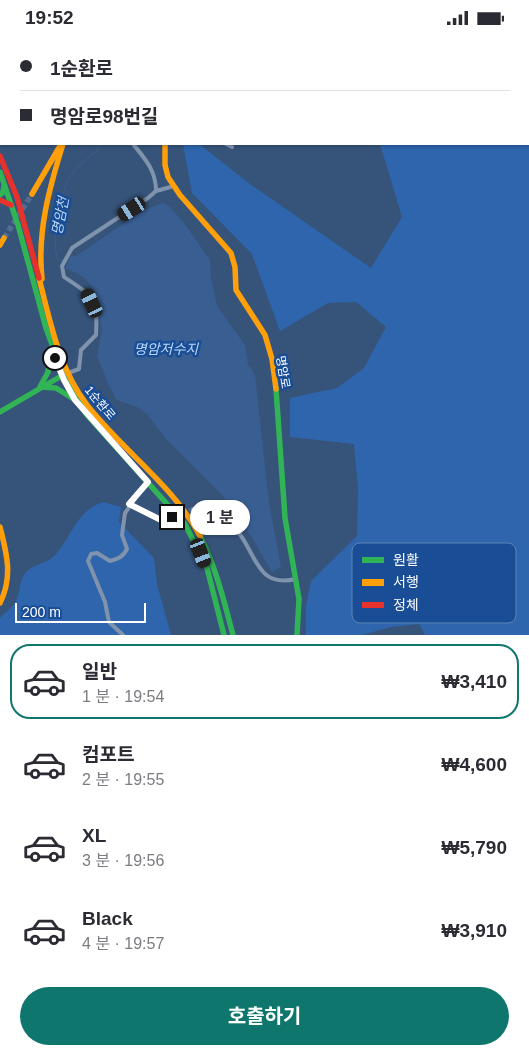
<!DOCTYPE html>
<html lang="ko">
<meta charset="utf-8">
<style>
:root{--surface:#fff;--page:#f7f7f7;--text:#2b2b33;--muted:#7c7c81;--line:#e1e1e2;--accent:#0f766e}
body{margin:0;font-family:Arial,"Noto Sans KR",sans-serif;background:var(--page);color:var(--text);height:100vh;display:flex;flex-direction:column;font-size:19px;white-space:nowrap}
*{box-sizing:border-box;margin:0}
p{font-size:16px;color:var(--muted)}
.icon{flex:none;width:28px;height:28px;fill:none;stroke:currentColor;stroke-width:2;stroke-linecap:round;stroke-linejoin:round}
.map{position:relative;height:600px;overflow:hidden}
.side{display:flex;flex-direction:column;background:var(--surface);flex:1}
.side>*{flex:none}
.banner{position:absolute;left:0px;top:0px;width:530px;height:110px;box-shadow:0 1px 4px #0004;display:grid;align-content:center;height:110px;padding:0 20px;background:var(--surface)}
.scale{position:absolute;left:15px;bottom:12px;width:131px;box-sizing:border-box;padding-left:5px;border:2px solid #fff;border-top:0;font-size:14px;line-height:18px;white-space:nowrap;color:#fff;-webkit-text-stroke:4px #194e97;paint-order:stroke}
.end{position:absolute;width:22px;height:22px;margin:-11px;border:6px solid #fff;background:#111;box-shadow:0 0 0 2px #111}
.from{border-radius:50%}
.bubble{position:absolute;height:35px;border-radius:18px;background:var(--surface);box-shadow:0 1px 4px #0004;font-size:16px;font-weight:700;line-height:35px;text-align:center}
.car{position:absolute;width:15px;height:30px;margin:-15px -8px;border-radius:6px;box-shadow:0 0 4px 1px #0007;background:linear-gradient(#222 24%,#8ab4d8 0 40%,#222 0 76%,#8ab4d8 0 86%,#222 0)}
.banner b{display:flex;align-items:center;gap:18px;height:48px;font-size:19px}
.banner b+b{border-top:1px solid var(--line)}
.banner i{width:12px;height:12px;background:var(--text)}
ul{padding:9px 0 0;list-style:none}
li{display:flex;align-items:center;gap:15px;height:75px;margin:0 10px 8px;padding:0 10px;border:2px solid transparent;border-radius:20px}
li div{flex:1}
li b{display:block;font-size:19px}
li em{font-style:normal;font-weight:700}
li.on{border-color:var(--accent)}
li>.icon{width:45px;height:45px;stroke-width:1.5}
.primary-button{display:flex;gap:10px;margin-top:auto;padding:10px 20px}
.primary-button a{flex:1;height:58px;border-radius:30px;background:var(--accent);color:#fff;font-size:20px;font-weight:700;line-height:58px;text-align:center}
.status{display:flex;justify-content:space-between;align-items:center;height:35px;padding:0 25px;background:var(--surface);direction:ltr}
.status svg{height:14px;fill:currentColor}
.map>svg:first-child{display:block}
.green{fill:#2e65ac}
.water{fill:#395e92}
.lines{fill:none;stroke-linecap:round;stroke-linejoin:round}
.stream{stroke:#395e92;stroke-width:1}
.street-tunnel{stroke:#546d8e;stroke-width:4;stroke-dasharray:4 2;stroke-linecap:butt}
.secondary-tunnel{stroke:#546d8e;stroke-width:5.5;stroke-dasharray:5.5 3;stroke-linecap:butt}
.street{stroke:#8093ad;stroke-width:4}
.fast{stroke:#30b455;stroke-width:5.5}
.slow{stroke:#ff9f0a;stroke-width:5.5}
.jam{stroke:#e5322d;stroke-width:5.5}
.route{stroke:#fff;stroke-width:6}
.labels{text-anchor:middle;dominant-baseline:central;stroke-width:5;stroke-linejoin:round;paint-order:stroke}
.street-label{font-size:12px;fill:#fff;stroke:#194e97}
.water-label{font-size:14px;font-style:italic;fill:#b9d5f7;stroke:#194e97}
.key{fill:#194e97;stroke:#5e83b6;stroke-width:1}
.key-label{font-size:14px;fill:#fff}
</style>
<div class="status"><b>19:52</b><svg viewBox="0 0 49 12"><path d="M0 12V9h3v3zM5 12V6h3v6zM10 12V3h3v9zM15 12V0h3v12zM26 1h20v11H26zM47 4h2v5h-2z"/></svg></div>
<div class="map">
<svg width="529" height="600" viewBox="0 0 529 600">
<rect width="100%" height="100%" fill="#36537a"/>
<path class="green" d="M529 45V600H425L419 589 391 592 362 600H306V571L311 546 357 501 358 453 354 409 290 402V363L337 353 364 333 386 292 356 267 328 268 280 296 252 219 192 158 183 109H199L250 149 371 233 402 182 380 109H529Z
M103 467 121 472 119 487 154 523 157 549 171 600H0V583C5 578 12 572 16 566 20 558 19 547 24 540 31 529 47 529 55 520 73 500 76 476 103 467Z"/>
<path class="water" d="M164 168 169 171 184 188 210 225 211 242 217 271 245 310 248 329 255 340 269 468 281 532 272 537 240 482 221 459 167 405 147 379 137 372 117 365 110 353 97 321 102 295 95 260 89 248 82 241 65 233 71 221H76C95 209 145 171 164 168Z"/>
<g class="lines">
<path class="stream" d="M148 1V0
M62 226 57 223C52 203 59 156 72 139 81 128 93 119 103 109"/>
<path class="street-tunnel" d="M172 482 193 474"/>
<path class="secondary-tunnel" d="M4 203 32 159"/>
<path class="street" d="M179 0 182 1
M133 109C145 124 156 135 156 156L174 151
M226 109 232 112
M68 338 79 334 81 315 96 300C98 264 93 261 64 242L62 231 72 213 148 163 156 156
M129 469 161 485 172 482
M193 474 205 472C217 479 230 486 239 498 257 522 258 553 296 544
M123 600 109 587 105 567 88 526 91 519 97 518 110 526C118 524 123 522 127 514L122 500 125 478 147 447"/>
<path class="fast" d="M121 1 122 0
M0 89 1 90
M0 137 18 190 46 293 65 345 87 380 185 489 207 533 224 600
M0 160 3 157 4 150
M51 316 48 337 40 352 56 353 72 363
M276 354 285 483 299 564 297 600
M0 377 63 340
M200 501C216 532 224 566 233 600"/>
<path class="slow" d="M175 0V1
M165 109V130L168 142 180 160 231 218 235 232 236 255 265 300 272 324 276 354
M32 159 60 111
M0 210 4 203
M39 243C50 286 59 334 87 370 122 415 173 450 200 501
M42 244C37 197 49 154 63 109
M0 492C7 519 13 542 0 568"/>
<path class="jam" d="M0 121 17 162 39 243
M0 165 11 170"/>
</g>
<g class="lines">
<path class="route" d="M55 323 64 345 75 365 148 447 129 469 161 485 172 482"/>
</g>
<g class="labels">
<g class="street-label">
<text transform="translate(283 337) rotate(80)">명암로</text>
<text transform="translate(100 368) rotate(50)">1순환로</text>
</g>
<g class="water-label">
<text transform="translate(60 181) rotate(-79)">명암천</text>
<text x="166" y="314">명암저수지</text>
</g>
</g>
<rect x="352" y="508" width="164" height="80" rx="8" class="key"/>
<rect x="362" y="522" width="22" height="6" fill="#30b455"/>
<rect x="362" y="544" width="22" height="7" fill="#ff9f0a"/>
<rect x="362" y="567" width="22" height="6" fill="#e5322d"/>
<g class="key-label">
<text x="393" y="530">원활</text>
<text x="393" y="552">서행</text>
<text x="393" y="575">정체</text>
</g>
</svg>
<div class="scale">200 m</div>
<i class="end from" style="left:55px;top:323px"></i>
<i class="end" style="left:172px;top:482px"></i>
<div class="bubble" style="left:190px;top:465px;width:60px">1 분</div>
<i class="car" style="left:132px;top:174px;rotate:237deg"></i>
<i class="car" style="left:92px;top:268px;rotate:335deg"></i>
<i class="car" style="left:201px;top:518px;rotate:159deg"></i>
<div class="banner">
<b><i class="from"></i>1순환로</b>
<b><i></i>명암로98번길</b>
</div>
</div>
<section class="side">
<ul>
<li class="on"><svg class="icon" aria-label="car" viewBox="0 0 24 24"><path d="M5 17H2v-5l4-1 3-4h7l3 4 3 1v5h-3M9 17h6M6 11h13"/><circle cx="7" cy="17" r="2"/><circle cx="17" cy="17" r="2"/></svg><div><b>일반</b><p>1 분 · 19:54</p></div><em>₩3,410</em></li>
<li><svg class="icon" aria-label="car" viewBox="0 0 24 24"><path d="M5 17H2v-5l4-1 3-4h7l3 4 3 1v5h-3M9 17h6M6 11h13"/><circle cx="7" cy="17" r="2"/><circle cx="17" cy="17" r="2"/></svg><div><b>컴포트</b><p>2 분 · 19:55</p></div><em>₩4,600</em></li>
<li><svg class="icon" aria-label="car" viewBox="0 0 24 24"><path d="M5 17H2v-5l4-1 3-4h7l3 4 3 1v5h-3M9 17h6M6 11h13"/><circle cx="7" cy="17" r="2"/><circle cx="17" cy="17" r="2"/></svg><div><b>XL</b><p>3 분 · 19:56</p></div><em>₩5,790</em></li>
<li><svg class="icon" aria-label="car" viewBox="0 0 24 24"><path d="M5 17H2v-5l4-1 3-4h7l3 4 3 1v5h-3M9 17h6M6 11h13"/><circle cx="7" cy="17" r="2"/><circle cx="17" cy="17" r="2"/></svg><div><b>Black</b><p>4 분 · 19:57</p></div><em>₩3,910</em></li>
</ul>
<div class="primary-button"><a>호출하기</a></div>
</section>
